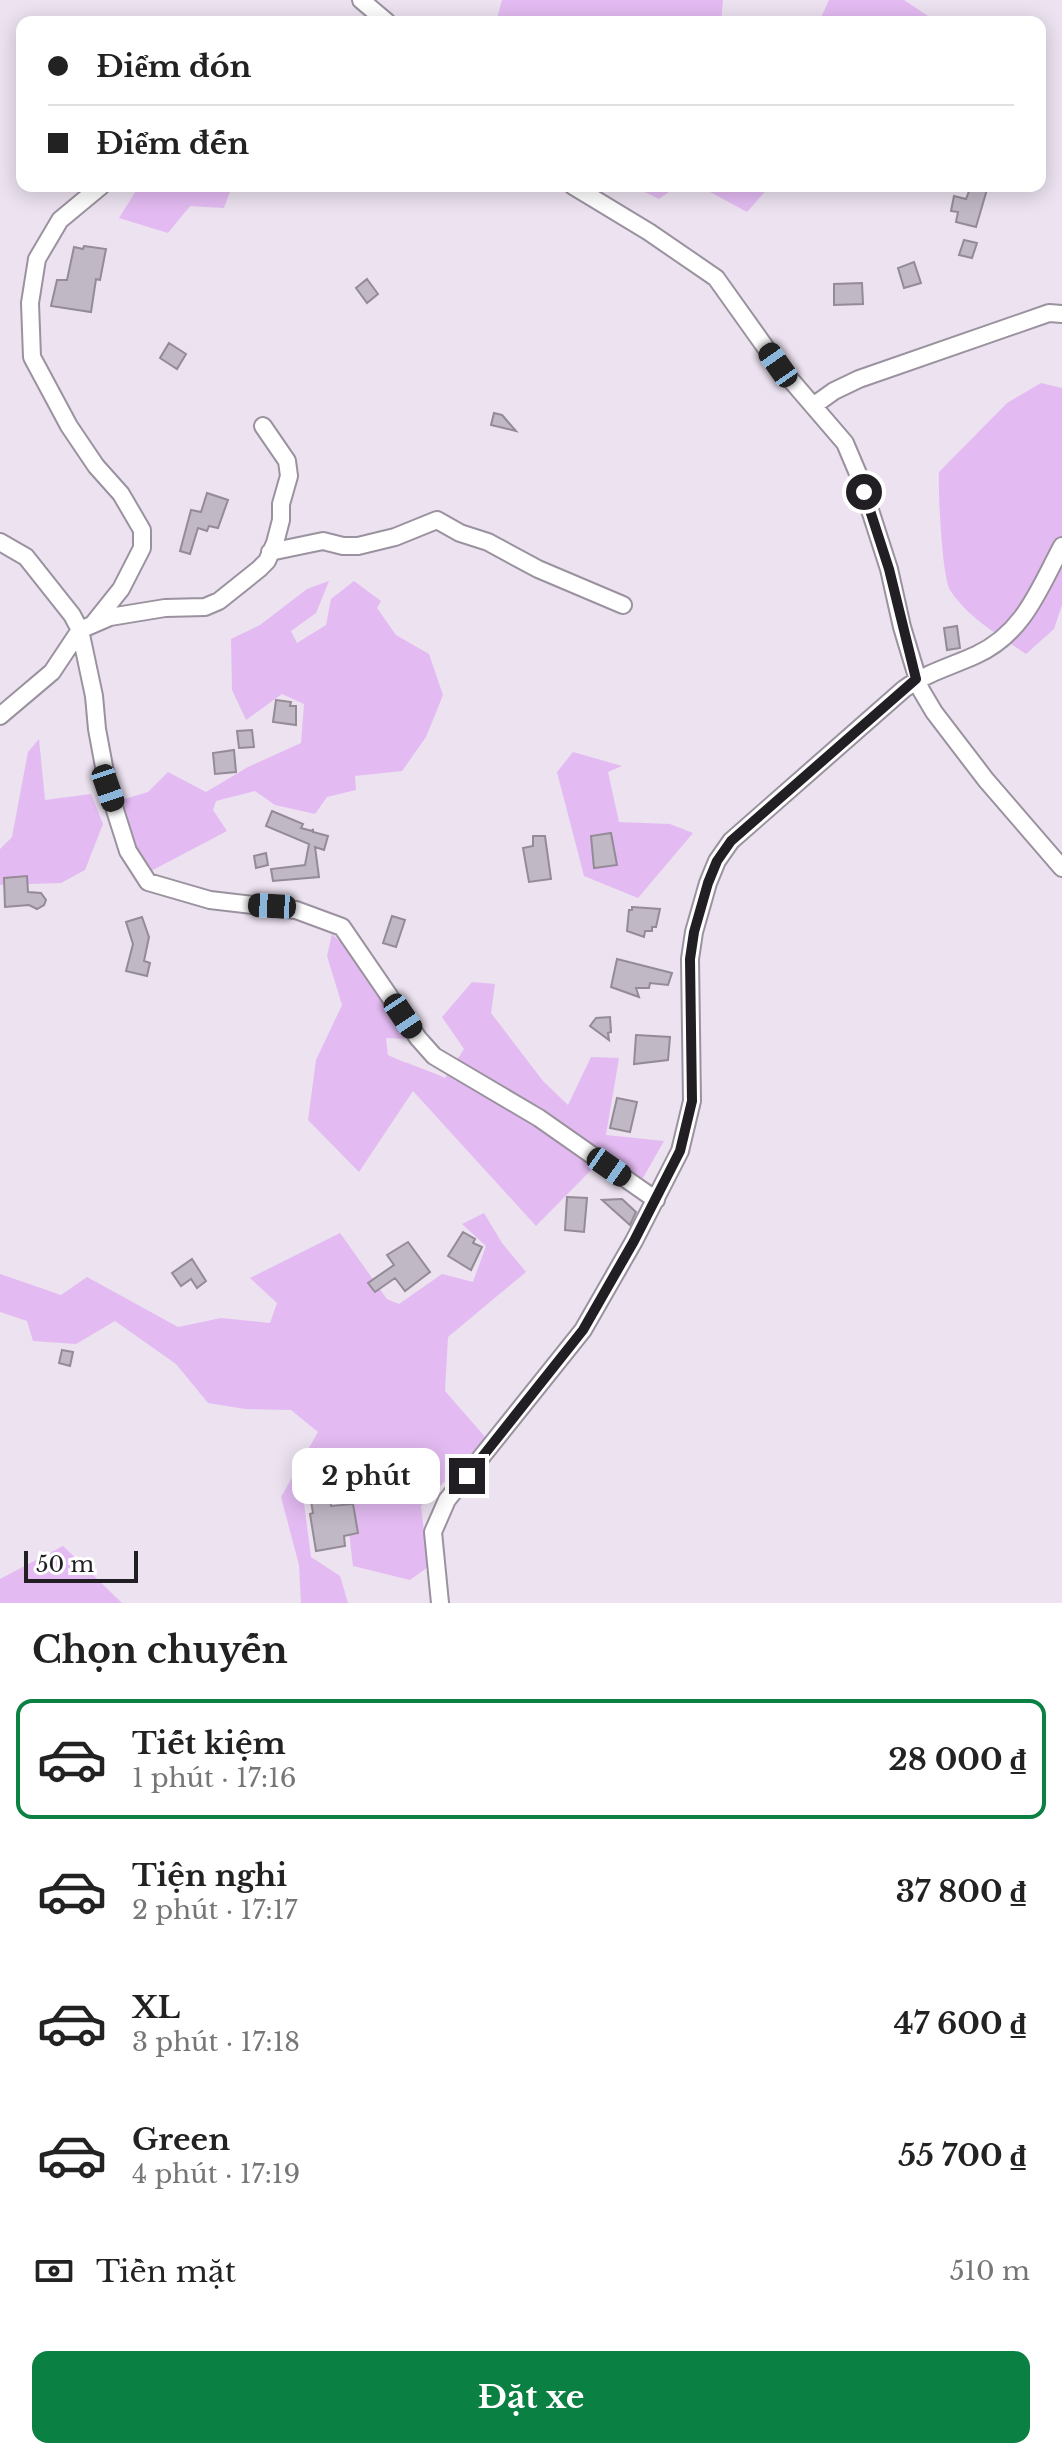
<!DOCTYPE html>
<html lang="vi">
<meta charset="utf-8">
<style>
:root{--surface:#fff;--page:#f2f2f2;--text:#222;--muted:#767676;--line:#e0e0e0;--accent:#0b8043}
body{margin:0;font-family:"Libre Baskerville",serif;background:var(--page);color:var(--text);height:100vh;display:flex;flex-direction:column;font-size:30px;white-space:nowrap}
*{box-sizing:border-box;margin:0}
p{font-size:26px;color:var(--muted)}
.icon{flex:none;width:44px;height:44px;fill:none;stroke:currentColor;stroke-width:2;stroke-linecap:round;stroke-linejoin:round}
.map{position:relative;height:1603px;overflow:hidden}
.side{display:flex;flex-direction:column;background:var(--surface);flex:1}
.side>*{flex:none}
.top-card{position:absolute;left:16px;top:16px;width:1030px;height:176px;border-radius:16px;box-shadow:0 4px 20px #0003;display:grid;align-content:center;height:176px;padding:0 32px;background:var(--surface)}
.scale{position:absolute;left:24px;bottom:20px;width:114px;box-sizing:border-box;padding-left:8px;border:4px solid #221f24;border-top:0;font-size:22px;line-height:28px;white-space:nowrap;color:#221f24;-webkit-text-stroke:6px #fff;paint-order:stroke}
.end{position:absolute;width:36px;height:36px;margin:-18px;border:10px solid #221f24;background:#fff;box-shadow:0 0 0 4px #fff}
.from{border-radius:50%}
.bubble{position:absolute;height:56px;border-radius:16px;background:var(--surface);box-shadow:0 4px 20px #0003;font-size:26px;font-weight:700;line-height:56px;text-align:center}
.car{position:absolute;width:24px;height:48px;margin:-24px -12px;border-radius:10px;box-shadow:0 0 6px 2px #0007;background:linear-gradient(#222 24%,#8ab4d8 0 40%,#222 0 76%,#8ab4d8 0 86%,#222 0)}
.top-card b{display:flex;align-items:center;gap:28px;height:76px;font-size:30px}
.top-card b+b{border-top:2px solid var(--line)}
.top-card i{width:20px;height:20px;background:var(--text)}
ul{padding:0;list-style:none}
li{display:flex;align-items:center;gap:24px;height:120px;margin:0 16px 12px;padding:0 16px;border:4px solid transparent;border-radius:16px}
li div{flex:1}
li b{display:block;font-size:30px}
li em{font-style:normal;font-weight:700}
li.active{border-color:var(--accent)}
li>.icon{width:72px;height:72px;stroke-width:1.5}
h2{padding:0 32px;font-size:36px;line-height:96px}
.pay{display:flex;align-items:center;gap:20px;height:88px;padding:0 32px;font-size:30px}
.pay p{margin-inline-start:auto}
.primary-button{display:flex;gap:16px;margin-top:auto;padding:16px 32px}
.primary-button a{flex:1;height:92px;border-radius:16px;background:var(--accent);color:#fff;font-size:32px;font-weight:700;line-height:92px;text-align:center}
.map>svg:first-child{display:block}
.green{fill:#e3bbf2}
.building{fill:#c1b8c5;stroke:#948b97;stroke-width:2}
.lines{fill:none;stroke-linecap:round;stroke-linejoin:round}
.minor-casing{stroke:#9b929f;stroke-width:20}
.minor{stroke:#fff;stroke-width:16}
.route{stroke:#221f24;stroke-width:10}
</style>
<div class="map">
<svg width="1062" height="1603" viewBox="0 0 1062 1603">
<rect width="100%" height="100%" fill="#ece2f0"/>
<path class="green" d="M502 0H723L721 22H496Z
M829 0H904L937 22H819Z
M139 186H232L224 208 190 206 168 233 119 218Z
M633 186H677L659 199Z
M699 186H770L747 212Z
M1041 383 1062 388V605L1054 629 1026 654C1000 636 968 618 950 590 942 576 938 492 939 472L1007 403Z
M329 581 316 613 291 631 297 643 326 625 331 599 354 581 381 601 377 608 396 635 429 654 443 695 426 737 402 771 355 776 356 790 327 797 315 814 275 805 255 791 216 801 213 810 227 831 151 871 137 853 121 800 148 792 168 772 206 792 248 767 301 743 304 704 282 694 246 720 232 690 231 639 260 625 307 589Z
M39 739 45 800 91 794 103 824 85 870 61 883 0 885V849L12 837 28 752Z
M573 752 622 766 608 772 619 822 670 824 693 833 638 898 584 876 557 772Z
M332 934 374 973 408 1039 386 1038 388 1055C407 1064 426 1069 445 1078L464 1049 442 1017 472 982 495 984 491 1013 543 1081 568 1105 591 1057 619 1058 606 1135 664 1141 643 1178 595 1166 536 1226 413 1091 359 1172 308 1120 316 1060 342 1005 327 956Z
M484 1213 502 1243 526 1272 448 1337 445 1391 486 1438 421 1506 428 1567 410 1580 353 1566 344 1491 303 1495 311 1557 340 1576 348 1603H301L299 1565 281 1497 318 1432 291 1410 245 1409 208 1403 176 1364 115 1321 76 1344 33 1341 27 1321 0 1312V1274L61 1295 87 1277 178 1327 221 1318 270 1323 277 1303 250 1278 340 1233 387 1299 399 1304 442 1274 473 1282 486 1246 462 1224Z
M63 1546 122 1603H0V1579Z"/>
<path class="building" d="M971 186H988L976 227 956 222 958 212 951 211 954 196 966 199Z
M964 240 977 243 972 258 959 255Z
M84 246 106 249 100 280 96 279 91 312 51 306 57 280H67L74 247 83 249Z
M914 262 921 283 904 288 898 268Z
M367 279 378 294 367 303 356 288Z
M862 283 863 304 834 305V284Z
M169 343 186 354 177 369 160 358Z
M494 413 502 415 516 431 491 425Z
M207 493 228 500 218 528 209 526 207 531 198 528 190 554 180 551 191 510 201 512Z
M957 626 960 648 947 650 944 628Z
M276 700 291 702 290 706H296V725L273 722Z
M252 730 254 747 239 748 237 731Z
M234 750 236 772 215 774 213 753Z
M272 811 303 824 301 828 312 831 313 829V832L328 836 324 850 315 847 319 877 273 881 271 869 305 865 309 844 266 826Z
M611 833 617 865 594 868 591 836Z
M533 836H545L551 879 529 882 523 848 533 846Z
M266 853 268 865 256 868 254 856Z
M27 876 28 892 41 893 46 900 44 905 37 909 29 905 5 907 4 878Z
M632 907 660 909 656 927H652V931H645L644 937 627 931 629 910H632Z
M392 916 405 920 396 947 383 943Z
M142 917 149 937 144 961 150 963 147 976 126 971 133 944 126 922Z
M617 959 672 973 668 985 650 983 649 988H636L639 997 611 987Z
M610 1017 611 1032 608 1033 609 1040 590 1026 596 1018Z
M636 1035 670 1037 668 1060 634 1064Z
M617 1098 637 1102 630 1132 610 1128Z
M567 1197 587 1198 584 1232 565 1230Z
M622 1199 636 1212 630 1225 602 1200Z
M463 1232 475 1239 473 1243 482 1247 471 1270 448 1256Z
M408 1242 430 1272 405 1291 395 1278 375 1292 368 1283 394 1265 387 1255Z
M192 1259 206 1281 197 1288 191 1279 181 1286 172 1273Z
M62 1350 73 1352 70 1366 59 1363Z
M330 1499 331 1506 353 1504 358 1533 344 1536 345 1546 316 1551 310 1514 313 1513 311 1501Z"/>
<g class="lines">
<g class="minor-casing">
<path id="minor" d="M361 0 387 22
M573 186 649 232 716 278 778 365 845 443 859 476 889 569 902 627 921 690 934 712 986 780 1062 868
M813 406 834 391 859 379 1049 313 1062 314
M0 542 26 557 72 615 80 630 94 696 97 729 108 788 128 851 148 882 210 900 296 910 342 927 418 1038 434 1056 539 1118 656 1200
M270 552 323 541 343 546H358L395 537 437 520 460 533 488 542 538 569 623 605
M93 624 121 589 142 548V530L121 494 96 466 69 426 32 357 30 303 37 259 60 220 101 186
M0 716 52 672 80 630 110 617 165 608 205 607 219 601 259 569 267 561 275 543 281 520V504L289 476 287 461 263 426
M440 1603 433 1532 447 1500 583 1330 634 1241 680 1151 692 1101 690 959 694 932 708 883 717 861 731 841 904 689C926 673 952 666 976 655 1024 633 1039 589 1062 546"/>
</g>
<use href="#minor" class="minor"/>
</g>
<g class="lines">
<path class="route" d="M467 1476 583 1330 634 1241 680 1151 692 1101 690 959 694 932 708 883 717 861 731 841 916 679 889 569 864 492"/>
</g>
</svg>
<div class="scale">50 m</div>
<i class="end from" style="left:864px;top:492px"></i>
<i class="end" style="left:467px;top:1476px"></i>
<div class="bubble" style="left:292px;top:1448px;width:148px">2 phút</div>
<i class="car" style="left:778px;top:365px;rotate:325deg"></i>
<i class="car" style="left:108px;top:788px;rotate:161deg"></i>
<i class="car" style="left:272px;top:906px;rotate:273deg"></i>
<i class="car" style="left:403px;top:1016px;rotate:146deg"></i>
<i class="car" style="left:609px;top:1167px;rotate:125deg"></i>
<div class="top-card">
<b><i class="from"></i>Điểm đón</b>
<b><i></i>Điểm đến</b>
</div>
</div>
<section class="side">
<h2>Chọn chuyến</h2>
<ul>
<li class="active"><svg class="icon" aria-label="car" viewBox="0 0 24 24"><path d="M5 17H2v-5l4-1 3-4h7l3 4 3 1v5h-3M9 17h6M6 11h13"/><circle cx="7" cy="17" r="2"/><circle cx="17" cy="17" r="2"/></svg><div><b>Tiết kiệm</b><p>1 phút · 17:16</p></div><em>28 000 ₫</em></li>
<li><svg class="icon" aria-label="car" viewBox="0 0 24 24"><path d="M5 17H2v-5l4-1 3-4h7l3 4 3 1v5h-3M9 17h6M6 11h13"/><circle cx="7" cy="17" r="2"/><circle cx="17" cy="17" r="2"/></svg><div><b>Tiện nghi</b><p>2 phút · 17:17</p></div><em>37 800 ₫</em></li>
<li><svg class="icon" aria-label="car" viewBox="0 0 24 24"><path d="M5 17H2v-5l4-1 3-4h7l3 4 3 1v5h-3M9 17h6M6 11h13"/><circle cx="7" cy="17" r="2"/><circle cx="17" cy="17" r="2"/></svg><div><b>XL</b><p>3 phút · 17:18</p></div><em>47 600 ₫</em></li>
<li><svg class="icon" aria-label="car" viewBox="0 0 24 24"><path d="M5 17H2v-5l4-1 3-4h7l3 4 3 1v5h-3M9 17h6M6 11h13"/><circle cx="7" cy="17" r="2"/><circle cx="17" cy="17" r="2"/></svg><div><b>Green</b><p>4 phút · 17:19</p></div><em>55 700 ₫</em></li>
</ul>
<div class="pay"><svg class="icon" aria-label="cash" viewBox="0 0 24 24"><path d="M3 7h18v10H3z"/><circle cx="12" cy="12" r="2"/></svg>Tiền mặt<p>510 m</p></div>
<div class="primary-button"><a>Đặt xe</a></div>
</section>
